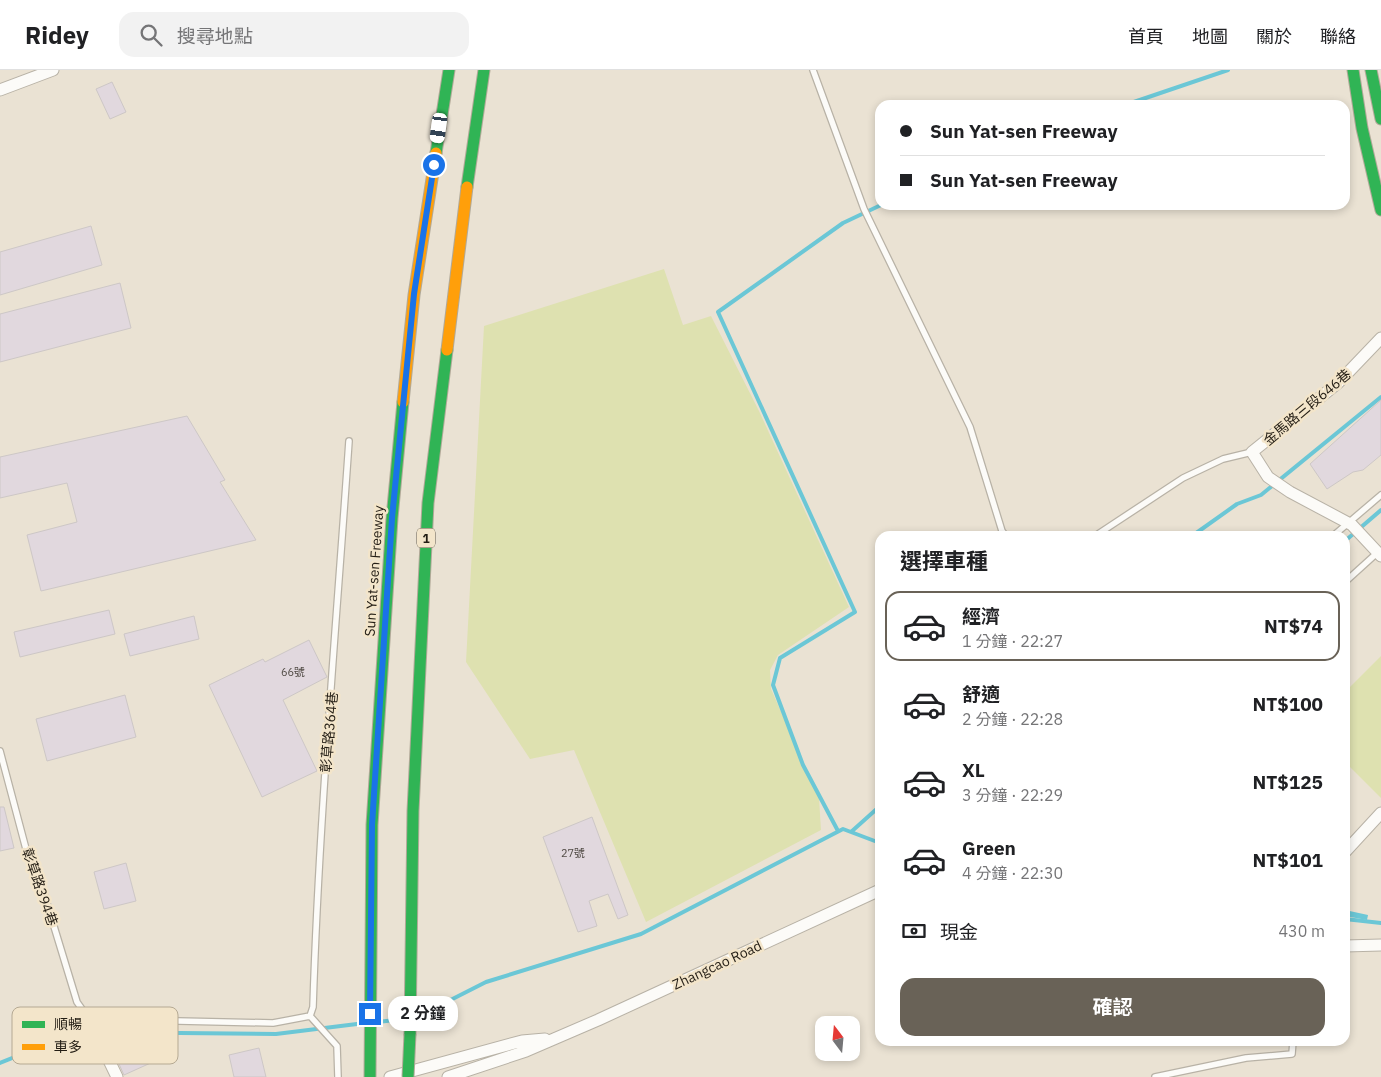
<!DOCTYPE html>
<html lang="zh-TW">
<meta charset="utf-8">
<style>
:root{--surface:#fff;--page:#f2f2f2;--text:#202124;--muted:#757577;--line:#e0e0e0;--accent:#696257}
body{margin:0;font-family:"IBM Plex Sans","Noto Sans TC",sans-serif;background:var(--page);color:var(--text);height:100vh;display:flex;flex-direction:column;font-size:19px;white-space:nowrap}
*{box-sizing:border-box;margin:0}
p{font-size:16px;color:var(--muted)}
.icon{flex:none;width:28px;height:28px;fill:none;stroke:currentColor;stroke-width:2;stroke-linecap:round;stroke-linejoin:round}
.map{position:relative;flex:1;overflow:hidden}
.panel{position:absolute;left:875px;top:461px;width:475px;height:515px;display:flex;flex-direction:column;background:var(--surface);border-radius:15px;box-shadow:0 2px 8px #0003}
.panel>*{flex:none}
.guide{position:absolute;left:875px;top:30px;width:475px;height:110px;border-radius:15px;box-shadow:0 2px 8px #0003;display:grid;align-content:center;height:110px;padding:0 25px;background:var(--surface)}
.needle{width:32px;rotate:344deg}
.tools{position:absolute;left:815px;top:946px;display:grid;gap:10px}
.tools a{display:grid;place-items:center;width:45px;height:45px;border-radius:10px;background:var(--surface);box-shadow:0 2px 8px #0003;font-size:25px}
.end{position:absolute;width:22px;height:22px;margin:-11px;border:6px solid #1a73e8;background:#fff;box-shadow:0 0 0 2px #fff}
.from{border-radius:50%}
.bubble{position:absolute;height:35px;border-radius:15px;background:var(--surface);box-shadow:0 2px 8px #0003;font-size:16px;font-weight:700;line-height:35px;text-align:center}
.car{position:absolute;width:15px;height:30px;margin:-15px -8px;border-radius:6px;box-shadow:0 0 4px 1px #0007;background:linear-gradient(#fff 24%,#345 0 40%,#fff 0 76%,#345 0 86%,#fff 0)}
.guide b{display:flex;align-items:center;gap:18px;height:48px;font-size:19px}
.guide b+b{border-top:1px solid var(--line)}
.guide i{width:12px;height:12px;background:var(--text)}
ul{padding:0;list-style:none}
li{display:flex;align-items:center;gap:15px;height:70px;margin:0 10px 8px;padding:0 15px;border:2px solid transparent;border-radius:15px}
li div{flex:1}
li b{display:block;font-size:19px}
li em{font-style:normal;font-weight:700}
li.current{border-color:var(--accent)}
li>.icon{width:45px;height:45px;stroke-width:1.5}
h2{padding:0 25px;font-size:22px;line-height:60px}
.pay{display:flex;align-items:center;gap:12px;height:55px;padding:0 25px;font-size:19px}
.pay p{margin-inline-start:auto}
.cta{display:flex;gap:10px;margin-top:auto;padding:10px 25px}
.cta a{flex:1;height:58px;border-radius:15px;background:var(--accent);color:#fff;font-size:20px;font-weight:700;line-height:58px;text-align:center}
header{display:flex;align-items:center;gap:30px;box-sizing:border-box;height:70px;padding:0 25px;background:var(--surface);border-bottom:1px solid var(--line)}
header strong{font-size:24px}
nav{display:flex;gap:28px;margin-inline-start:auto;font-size:18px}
.search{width:350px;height:45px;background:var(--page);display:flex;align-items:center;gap:12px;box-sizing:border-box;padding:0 18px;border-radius:15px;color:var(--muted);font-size:19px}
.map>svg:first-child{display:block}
.green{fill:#dee1b0}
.water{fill:#6bc7d6}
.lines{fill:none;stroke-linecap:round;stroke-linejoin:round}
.stream{stroke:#6bc7d6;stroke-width:4}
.building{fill:#e1d8de;stroke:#cdc7c6}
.lane-casing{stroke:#b8b2a6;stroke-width:8}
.street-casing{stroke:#b8b2a6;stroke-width:13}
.fast-casing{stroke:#b1a998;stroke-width:13}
.slow-casing{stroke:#b1a998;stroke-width:13}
.lane{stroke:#fcfbf8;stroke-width:5.5}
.street{stroke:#fcfbf8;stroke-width:11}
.fast{stroke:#30b455;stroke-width:11}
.slow{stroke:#ff9f0a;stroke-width:11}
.fast-bridge-casing{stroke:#b1a998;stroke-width:13;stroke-linecap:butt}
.fast-bridge{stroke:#30b455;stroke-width:11}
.route{stroke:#1a73e8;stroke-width:6}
.labels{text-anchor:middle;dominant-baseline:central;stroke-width:5;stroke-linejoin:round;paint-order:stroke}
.number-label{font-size:11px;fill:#524c46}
.shield{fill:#f3e5ca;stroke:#61594b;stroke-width:1}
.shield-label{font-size:12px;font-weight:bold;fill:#231d14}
.street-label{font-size:14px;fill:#231d14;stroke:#f3e5ca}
.key{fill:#f3e5ca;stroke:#b5a993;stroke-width:1}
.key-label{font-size:14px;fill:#231d14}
</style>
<header>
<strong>Ridey</strong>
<div class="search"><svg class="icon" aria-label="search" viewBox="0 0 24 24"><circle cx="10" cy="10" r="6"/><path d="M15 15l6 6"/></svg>搜尋地點</div>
<nav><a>首頁</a><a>地圖</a><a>關於</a><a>聯絡</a></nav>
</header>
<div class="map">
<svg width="1381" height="1007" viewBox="0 0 1381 1007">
<rect width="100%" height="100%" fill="#eae2d3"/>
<path class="green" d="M664 199 683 255 711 246 759 341 849 537 778 585 770 600 771 619 819 728 821 760 646 852 574 680 530 689 466 592 484 256Z
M1381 586V728L1345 692V622Z"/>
<path class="water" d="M1345 840 1368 845 1367 850 1345 846Z"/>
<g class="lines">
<path class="stream" d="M1125 35 1228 0
M1192 466 1237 434 1261 425 1381 327
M1345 471 1381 440
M838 761 803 695 773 615 780 588 855 542 718 242 843 153 881 135
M851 762 880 736
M1345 849 1381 853
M417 947 486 912 641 864 843 759 880 773
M377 952 405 949
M0 993 77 962 276 964 365 953"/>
</g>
<path class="building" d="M112 12 126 42 110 49 96 19Z
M91 156 102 195 0 225V182Z
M120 213 131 258 0 292V244Z
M1381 330V385L1363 400 1353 402 1327 419 1310 394Z
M187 346 225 410 220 412 256 470 41 521 27 465 77 452 67 413 0 428V387Z
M109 540 115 564 20 587 14 562Z
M194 546 199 569 130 586 124 564Z
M309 570 327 607 283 630 317 701 262 727 209 615 263 589 265 592Z
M125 625 136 667 47 691 36 649Z
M0 737H4L14 778 0 781Z
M592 747 628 845 618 849 608 824 589 831 597 856 578 862 543 767Z
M126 793 136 831 104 839 94 802Z
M125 966 155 969V991L124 1005 108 970Z
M259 978 266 1007H234L229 985Z"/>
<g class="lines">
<g class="lane-casing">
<path id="lane" d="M813 0 864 139 970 357 1002 461 1006 466
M1095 466 1183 408 1223 389 1252 382
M1333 466 1381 425
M1345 512 1377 483
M0 681 26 779 42 817 77 932 89 949 273 953 310 946
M338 1007 337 976 310 946 313 937C319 748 336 560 349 371
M1155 1007 1246 988 1292 984 1293 971"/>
</g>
<g class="street-casing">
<path id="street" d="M0 20 53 0
M1381 268 1338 313 1252 382 1268 407 1290 422 1352 455 1381 486
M1345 782 1381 743
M1345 876 1381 875
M89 949 117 1007
M390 1007 522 971 545 969
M448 1007 526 981 598 950 880 820"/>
</g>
<g class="fast-casing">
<path id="fast" d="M1353 0 1362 58 1381 140
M1371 0 1381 49
M436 83 449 0
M467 117 484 0
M410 964 413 741 428 433 447 280
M370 1007 372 755 392 448 403 332"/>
</g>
<g class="slow-casing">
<path id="slow" d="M447 280 467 117
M403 332 414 225 436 83"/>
</g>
<use href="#lane" class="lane"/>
<use href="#street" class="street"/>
<use href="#fast" class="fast"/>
<use href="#slow" class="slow"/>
<g class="fast-bridge-casing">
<path id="fast-bridge" d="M408 1007 410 964"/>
</g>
<use href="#fast-bridge" class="fast-bridge"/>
</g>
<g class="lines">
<path class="route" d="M370 944 372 755 392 448 414 224 434 95"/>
</g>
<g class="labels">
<g class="number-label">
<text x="293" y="602">66號</text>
<text x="573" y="783">27號</text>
</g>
<rect class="shield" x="417" y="458.5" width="18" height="19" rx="4"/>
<g class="shield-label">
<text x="426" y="468">1</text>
</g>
<g class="street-label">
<text transform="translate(1307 337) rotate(-40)">金馬路三段646巷</text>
<text transform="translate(374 501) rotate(-86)">Sun Yat-sen Freeway</text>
<text transform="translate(329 662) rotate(-85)">彰草路364巷</text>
<text transform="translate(40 817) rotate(71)">彰草路394巷</text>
<text transform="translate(717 895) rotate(-25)">Zhangcao Road</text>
</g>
</g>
<rect x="12" y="937" width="166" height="57" rx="8" class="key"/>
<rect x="22" y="951" width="23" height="7" fill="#30b455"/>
<rect x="22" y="974" width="23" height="6" fill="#ff9f0a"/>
<g class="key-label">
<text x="54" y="959">順暢</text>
<text x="54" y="982">車多</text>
</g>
</svg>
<div class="tools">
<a><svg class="needle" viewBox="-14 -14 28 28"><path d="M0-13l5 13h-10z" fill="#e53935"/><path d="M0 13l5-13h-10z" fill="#757577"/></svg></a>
</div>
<i class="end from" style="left:434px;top:95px"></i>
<i class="end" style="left:370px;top:944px"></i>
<div class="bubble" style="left:388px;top:926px;width:70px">2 分鐘</div>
<i class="car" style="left:439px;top:58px;rotate:188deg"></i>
<div class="guide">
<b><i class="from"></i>Sun Yat-sen Freeway</b>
<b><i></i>Sun Yat-sen Freeway</b>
</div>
<section class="panel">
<h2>選擇車種</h2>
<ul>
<li class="current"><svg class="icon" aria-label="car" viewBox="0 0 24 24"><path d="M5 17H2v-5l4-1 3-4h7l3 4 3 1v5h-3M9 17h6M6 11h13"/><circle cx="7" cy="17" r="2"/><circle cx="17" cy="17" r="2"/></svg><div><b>經濟</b><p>1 分鐘 · 22:27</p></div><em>NT$74</em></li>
<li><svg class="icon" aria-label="car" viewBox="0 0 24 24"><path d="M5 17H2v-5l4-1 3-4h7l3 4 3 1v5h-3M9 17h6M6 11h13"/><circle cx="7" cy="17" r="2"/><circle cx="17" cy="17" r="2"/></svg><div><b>舒適</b><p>2 分鐘 · 22:28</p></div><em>NT$100</em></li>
<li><svg class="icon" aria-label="car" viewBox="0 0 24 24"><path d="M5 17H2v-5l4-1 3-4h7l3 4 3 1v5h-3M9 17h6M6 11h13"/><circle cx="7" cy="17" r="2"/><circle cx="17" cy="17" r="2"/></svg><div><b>XL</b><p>3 分鐘 · 22:29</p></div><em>NT$125</em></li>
<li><svg class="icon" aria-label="car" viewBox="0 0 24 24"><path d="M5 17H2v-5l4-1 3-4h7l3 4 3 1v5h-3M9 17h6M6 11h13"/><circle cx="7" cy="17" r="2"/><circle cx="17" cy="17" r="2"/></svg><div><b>Green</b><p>4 分鐘 · 22:30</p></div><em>NT$101</em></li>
</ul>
<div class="pay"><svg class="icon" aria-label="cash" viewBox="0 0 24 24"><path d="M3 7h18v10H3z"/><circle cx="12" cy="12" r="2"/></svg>現金<p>430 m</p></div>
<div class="cta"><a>確認</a></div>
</section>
</div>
